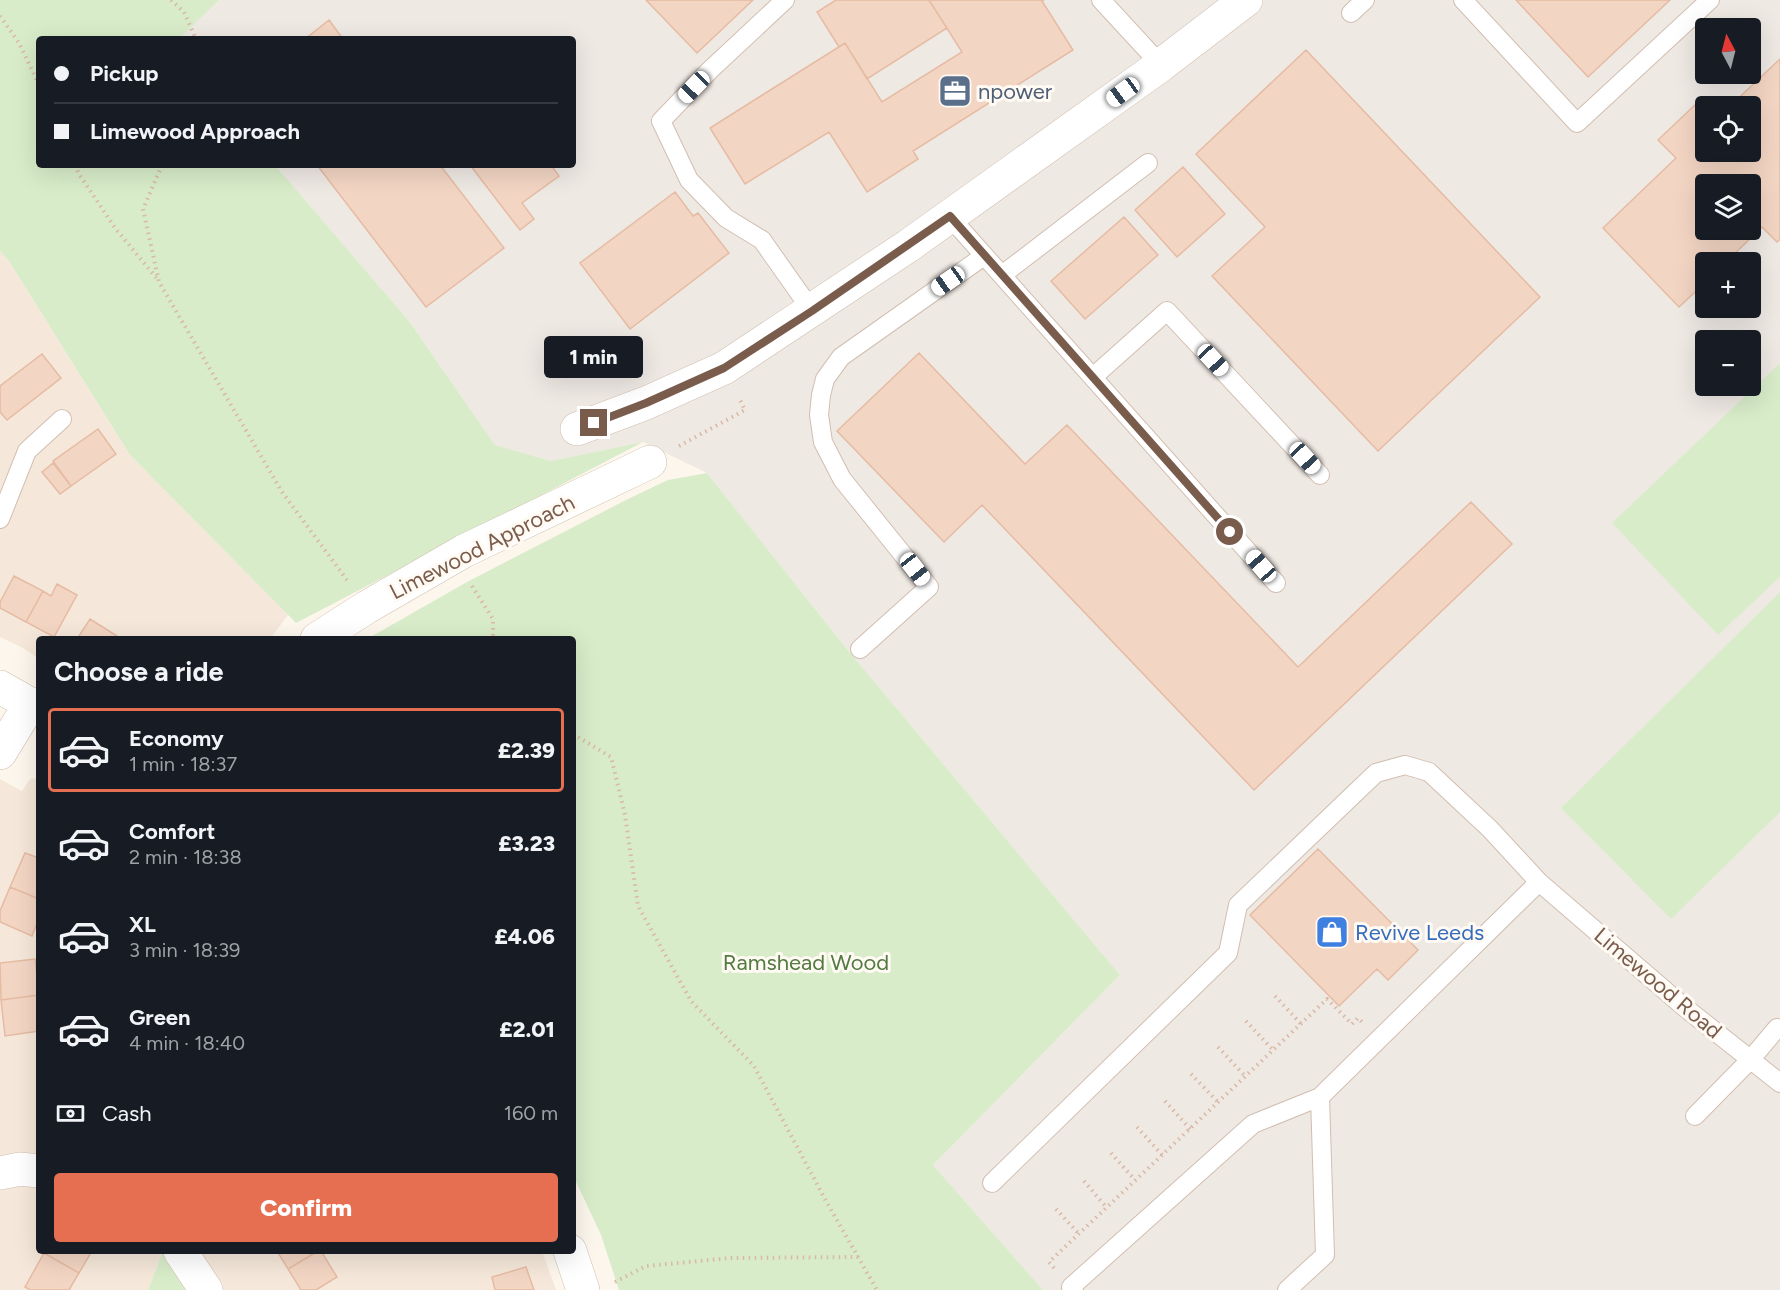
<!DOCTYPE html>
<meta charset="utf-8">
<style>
:root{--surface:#171b24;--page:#20242c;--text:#f1f3f6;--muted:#9ea1a6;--line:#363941;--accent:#e76f51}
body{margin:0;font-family:Figtree,sans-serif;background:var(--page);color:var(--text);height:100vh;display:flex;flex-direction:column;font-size:22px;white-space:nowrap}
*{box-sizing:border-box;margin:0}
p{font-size:20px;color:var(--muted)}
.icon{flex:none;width:33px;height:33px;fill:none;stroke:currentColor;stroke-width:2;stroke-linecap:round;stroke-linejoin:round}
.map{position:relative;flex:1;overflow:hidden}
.drawer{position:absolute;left:36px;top:636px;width:540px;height:618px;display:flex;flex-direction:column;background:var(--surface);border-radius:6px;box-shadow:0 6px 24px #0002}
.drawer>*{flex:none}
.top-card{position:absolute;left:36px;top:36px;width:540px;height:132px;border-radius:6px;box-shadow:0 6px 24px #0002;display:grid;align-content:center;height:132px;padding:0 18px;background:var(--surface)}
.needle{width:39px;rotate:353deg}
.fabs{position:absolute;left:1695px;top:18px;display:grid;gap:12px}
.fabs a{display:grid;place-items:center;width:66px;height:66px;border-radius:6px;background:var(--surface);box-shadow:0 6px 24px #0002;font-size:30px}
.end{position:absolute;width:27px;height:27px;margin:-14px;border:8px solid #7a5c4d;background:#fff;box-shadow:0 0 0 3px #fff}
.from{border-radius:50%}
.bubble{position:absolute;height:42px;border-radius:6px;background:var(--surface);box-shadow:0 6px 24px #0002;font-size:20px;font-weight:800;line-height:42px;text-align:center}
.car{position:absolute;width:18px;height:36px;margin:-18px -9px;border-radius:8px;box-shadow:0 0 4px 2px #0007;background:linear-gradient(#fff 24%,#345 0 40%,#fff 0 76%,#345 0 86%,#fff 0)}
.top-card b{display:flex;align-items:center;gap:21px;height:57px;font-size:22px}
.top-card b+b{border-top:2px solid var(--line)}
.top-card i{width:15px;height:15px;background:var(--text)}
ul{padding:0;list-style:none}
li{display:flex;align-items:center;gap:18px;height:84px;margin:0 12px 9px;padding:0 6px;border:3px solid transparent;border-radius:6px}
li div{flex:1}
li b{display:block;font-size:22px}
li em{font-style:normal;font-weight:800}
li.on{border-color:var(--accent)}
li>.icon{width:54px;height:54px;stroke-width:1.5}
h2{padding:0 18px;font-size:27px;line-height:72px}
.pay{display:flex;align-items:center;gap:15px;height:66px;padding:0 18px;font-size:22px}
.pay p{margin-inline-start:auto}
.action{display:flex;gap:12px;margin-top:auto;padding:12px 18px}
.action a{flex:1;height:69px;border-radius:6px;background:var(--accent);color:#fff;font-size:24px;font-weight:800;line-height:69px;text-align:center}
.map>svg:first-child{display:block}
.residential{fill:#f5e8da}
.industrial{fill:#efe9e4;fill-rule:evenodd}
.green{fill:#d8ecc9}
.building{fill:#f3d5c3;stroke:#e6bba3;stroke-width:1.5;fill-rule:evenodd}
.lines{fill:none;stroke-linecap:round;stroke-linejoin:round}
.service-casing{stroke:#d1beb0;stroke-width:20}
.minor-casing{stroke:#d1beb0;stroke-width:34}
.tertiary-casing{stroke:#d1beb0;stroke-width:34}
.path{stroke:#d9b8a5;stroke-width:4;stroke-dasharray:1.5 4.5;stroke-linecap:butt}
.service{stroke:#fff;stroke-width:18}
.minor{stroke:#fff;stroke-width:33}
.tertiary{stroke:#fff;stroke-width:33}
.route{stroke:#7a5c4d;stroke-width:8}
.labels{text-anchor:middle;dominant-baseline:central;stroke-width:6;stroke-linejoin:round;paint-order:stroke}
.service-label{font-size:22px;fill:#4e5e75;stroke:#fffaf3;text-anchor:start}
.street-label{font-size:22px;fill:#7a5c4d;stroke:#fffaf3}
.shop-label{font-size:22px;fill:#366cbe;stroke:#fffaf3;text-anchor:start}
.park-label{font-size:22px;fill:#537a41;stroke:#fffaf3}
</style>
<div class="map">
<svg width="1780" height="1290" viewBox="0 0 1780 1290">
<rect width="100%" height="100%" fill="#fdf6ec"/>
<path class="residential" d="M0 251 9 261 130 455 288 615 270 639H39V659L23 648 0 637Z
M39 778V1251H163L148 1290H0V779L22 791 30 779Z
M180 1251H542L556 1290H206Z"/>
<path class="industrial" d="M219 0H1780V1290H1043L933 1165 1120 975 846 648 707 473 643 442 551 461 495 445 409 321 275 165H573V39H179ZM1706 28H1750V74H1706ZM1706 106H1750V152H1706ZM1706 184H1750V230H1706ZM1706 262H1750V308H1706ZM1706 340H1750V386H1706Z"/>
<path class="green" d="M0 0H219L179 39H39V165H275L409 321 495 445 551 461 643 442 296 623 130 455 9 261 0 251Z
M1780 363V577L1718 635 1612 523Z
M707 473 846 648 1120 975 933 1165 1043 1290H619L601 1235 573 1175V639H367L467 582 628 499 668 480Z
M1780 592V812L1671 919 1561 808Z
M163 1251H180L206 1290H148Z"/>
<path class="building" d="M646 0H753L697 53Z
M836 0H929L947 28 867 79 845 43 839 47 817 12Z
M929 0H1044L1042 1 1073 50 913 151 918 159 867 192 829 132 745 184 710 128 845 43 882 102 962 52Z
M1516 0H1670L1588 77Z
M329 20 343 39H305Z
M1306 50 1540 297 1378 451 1212 276 1265 227 1196 154Z
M1780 59V239L1777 242 1762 227 1726 262H1706V282L1679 307 1603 228 1676 158 1658 140 1697 103 1706 112V152H1750V106H1730ZM1706 184H1750V230H1706Z
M317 165H440L504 248 426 307Z
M470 165H551L559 176 522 203 534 219 520 230Z
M1183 167 1225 214 1177 257 1135 210Z
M675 192 693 216 698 213 729 253 630 329 580 263Z
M1124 217 1158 255 1085 319 1051 281Z
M919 353 1025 464 1067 425 1298 667 1471 502 1512 544 1254 790 982 505 944 542 837 431Z
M42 354 61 378 7 420 0 412V386Z
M98 429 116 454 71 486 53 461Z
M53 463 71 486 60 494 42 472Z
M14 576 43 591 26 622 0 608V602Z
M57 584 77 595 54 637 26 622 43 591 51 596Z
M90 619 117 636 115 639H77Z
M1318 849 1418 950 1388 980 1377 969 1339 1006 1250 915Z
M25 853 39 858V899L10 887Z
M10 887 39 899V918L32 936 0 922V911Z
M35 959 39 995 1 1000 0 963Z
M39 995V1031L5 1036 1 1000Z
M45 1251H92L79 1273 44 1253Z
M277 1251H318L288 1269Z
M318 1251H321L337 1277 316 1290H301L288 1269Z
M44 1253 79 1273 69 1290H30L25 1287Z
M526 1267 534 1290H495L492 1277Z"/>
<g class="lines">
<g class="service-casing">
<path id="service" d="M785 0 710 70 661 121 689 180 726 218 762 240 812 311
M1101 0 1161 65
M1463 0 1577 123 1710 0
M1351 13 1365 0
M949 216 1276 583
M1002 275 1148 163
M1093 377 1167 311 1320 475
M0 519 27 451 62 419
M860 649 929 587 842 479 823 442 819 415 821 395 825 379 841 357 984 256
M1695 1116 1751 1059 1777 1028
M992 1183 1228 953 1238 905 1376 773 1405 765 1429 772 1490 829 1539 882 1683 1006 1780 1083
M1074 1290 1071 1287 1253 1124 1320 1097 1539 882
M1287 1290 1325 1255 1320 1097"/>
</g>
<g class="minor-casing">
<path id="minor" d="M577 429 646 403 724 368 908 246 1161 65 1246 0
M317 639 367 607 464 551 650 462
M0 753 30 704
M0 1173 20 1169 39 1171
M180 1251 206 1290"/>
</g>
<g class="tertiary-casing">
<path id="tertiary" d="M0 687 39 709
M570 1251 583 1290"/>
</g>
<path class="path" d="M171 0 184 12 196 39
M0 16 19 43 39 85
M75 165 79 174 115 228 159 281
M162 165 143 209 159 282 282 492 347 580
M679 446 745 410 739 398
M472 586 493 619V639
M573 734 611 757 625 815 638 906 691 1001 754 1066 826 1201 877 1290
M1275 996 1301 1024
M1246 1021 1273 1050
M1218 1047 1245 1076
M1191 1074 1218 1102
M1165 1101 1190 1129
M1137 1127 1162 1155
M1111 1153 1135 1180
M1084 1181 1107 1208
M1056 1209 1079 1234
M1054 1268 1049 1262 1327 999 1352 1024 1358 1018 1362 1022
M615 1282 646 1266 731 1258 858 1257"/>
<use href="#service" class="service"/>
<use href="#minor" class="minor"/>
<use href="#tertiary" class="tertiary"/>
</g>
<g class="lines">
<path class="route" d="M594 423 646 403 724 368 812 311 950 216 1230 532"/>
</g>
<defs>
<g id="office-square" transform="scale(1.725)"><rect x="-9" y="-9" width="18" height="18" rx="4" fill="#5c6f8a" stroke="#fffaf3"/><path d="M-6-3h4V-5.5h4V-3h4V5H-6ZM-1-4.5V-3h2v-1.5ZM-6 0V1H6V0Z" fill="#fff"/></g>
<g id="shop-square" transform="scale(1.725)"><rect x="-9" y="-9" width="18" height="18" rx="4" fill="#3f7fe0" stroke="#fffaf3"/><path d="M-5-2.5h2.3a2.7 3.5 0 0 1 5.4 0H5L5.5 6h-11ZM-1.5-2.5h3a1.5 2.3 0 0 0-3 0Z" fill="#fff"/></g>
</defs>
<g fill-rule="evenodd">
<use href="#office-square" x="955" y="91"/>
<use href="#shop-square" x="1332" y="932"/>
</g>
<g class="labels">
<g class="service-label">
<text x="978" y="91">npower</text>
</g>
<g class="street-label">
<text transform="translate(482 547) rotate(-27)">Limewood Approach</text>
<text transform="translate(1658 983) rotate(40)">Limewood Road</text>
</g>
<g class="shop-label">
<text x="1355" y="932">Revive Leeds</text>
</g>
<g class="park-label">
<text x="806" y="962">Ramshead Wood</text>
</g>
</g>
</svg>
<div class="fabs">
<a><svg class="needle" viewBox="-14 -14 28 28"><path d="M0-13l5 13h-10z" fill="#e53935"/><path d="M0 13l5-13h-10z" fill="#9ea1a6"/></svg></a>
<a><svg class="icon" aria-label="locate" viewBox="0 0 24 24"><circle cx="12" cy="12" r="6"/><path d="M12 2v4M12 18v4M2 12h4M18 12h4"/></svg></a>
<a><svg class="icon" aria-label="layers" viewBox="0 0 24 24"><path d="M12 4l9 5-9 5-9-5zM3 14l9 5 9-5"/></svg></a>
<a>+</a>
<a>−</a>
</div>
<i class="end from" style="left:1230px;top:532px"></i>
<i class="end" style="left:594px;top:423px"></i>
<div class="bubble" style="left:544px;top:336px;width:99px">1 min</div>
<i class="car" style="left:694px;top:87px;rotate:224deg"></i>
<i class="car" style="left:1123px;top:92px;rotate:234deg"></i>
<i class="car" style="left:948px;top:281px;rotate:235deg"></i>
<i class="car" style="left:1213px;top:360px;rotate:137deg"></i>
<i class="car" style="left:1305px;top:458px;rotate:137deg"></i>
<i class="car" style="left:1261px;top:566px;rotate:319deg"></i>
<i class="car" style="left:915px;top:569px;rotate:142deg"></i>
<div class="top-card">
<b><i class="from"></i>Pickup</b>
<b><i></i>Limewood Approach</b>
</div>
<section class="drawer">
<h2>Choose a ride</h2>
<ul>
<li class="on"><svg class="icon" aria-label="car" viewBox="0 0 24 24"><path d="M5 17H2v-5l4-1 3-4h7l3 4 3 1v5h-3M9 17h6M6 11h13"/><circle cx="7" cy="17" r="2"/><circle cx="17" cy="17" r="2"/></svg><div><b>Economy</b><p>1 min · 18:37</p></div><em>£2.39</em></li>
<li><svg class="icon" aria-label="car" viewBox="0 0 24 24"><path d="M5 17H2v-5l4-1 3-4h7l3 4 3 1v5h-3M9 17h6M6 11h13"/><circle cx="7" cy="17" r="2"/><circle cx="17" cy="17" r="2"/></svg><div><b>Comfort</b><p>2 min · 18:38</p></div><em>£3.23</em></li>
<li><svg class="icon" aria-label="car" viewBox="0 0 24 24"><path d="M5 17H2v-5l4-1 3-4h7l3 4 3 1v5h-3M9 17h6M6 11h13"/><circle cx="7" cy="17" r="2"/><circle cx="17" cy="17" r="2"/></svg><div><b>XL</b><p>3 min · 18:39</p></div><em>£4.06</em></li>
<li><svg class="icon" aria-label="car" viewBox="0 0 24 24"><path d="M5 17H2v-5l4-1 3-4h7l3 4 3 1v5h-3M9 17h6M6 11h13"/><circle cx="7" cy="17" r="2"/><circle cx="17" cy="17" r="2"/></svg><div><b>Green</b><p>4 min · 18:40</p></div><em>£2.01</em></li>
</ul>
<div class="pay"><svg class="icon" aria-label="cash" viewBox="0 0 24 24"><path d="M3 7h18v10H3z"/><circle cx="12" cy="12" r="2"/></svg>Cash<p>160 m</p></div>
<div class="action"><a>Confirm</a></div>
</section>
</div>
